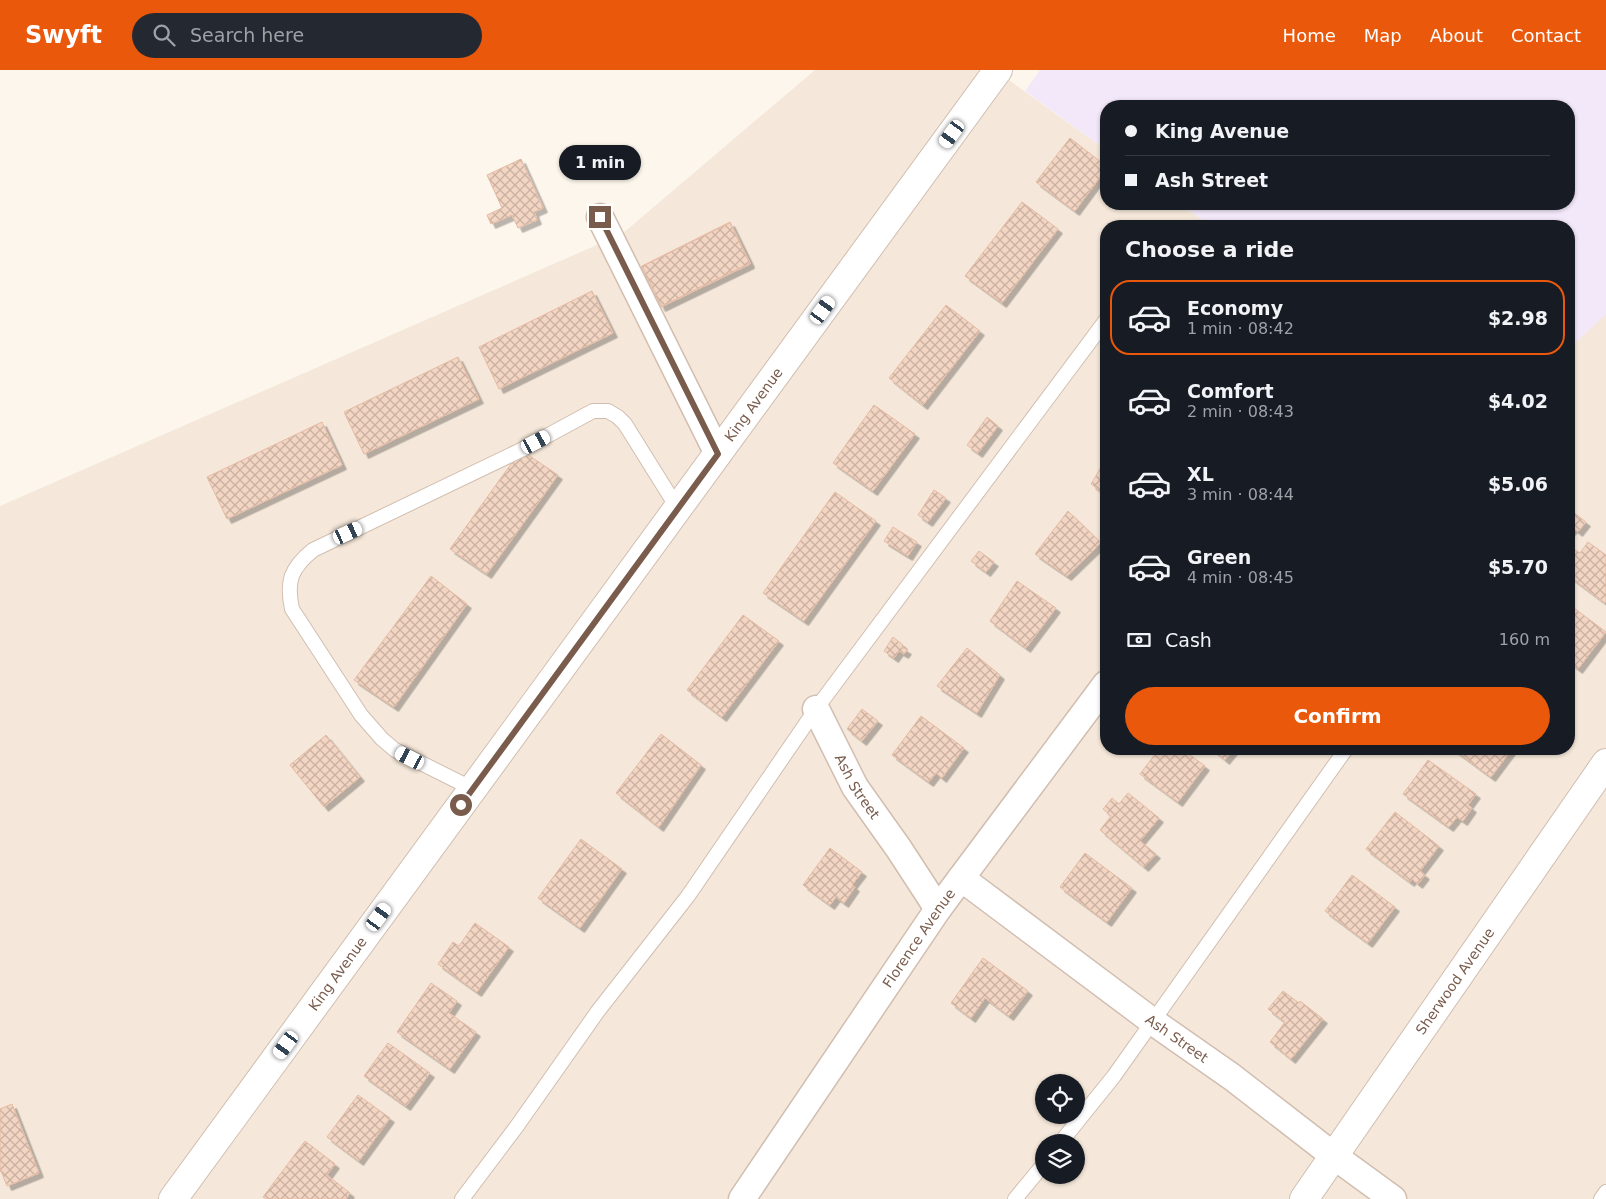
<!DOCTYPE html>
<meta charset="utf-8">
<style>
:root{--surface:#171b24;--page:#242831;--text:#f1f3f6;--muted:#9ea1a6;--line:#363941;--accent:#ea580c}
body{margin:0;font-family:"DejaVu Sans",sans-serif;background:var(--page);color:var(--text);height:100vh;display:flex;flex-direction:column;font-size:19px;white-space:nowrap}
*{box-sizing:border-box;margin:0}
p{font-size:16px;color:var(--muted)}
.icon{flex:none;width:28px;height:28px;fill:none;stroke:currentColor;stroke-width:2;stroke-linecap:round;stroke-linejoin:round}
.map{position:relative;flex:1;overflow:hidden}
.panel{position:absolute;left:1100px;top:150px;width:475px;height:535px;display:flex;flex-direction:column;background:var(--surface);border-radius:20px;box-shadow:0 1px 4px #0004}
.panel>*{flex:none}
.guide{position:absolute;left:1100px;top:30px;width:475px;height:110px;border-radius:20px;box-shadow:0 1px 4px #0004;display:grid;align-content:center;height:110px;padding:0 25px;background:var(--surface)}
.buttons{position:absolute;left:1035px;top:1004px;display:grid;gap:10px}
.buttons a{display:grid;place-items:center;width:50px;height:50px;border-radius:50%;background:var(--surface);box-shadow:0 1px 4px #0004;font-size:25px}
.end{position:absolute;width:22px;height:22px;margin:-11px;border:6px solid #7a5c4d;background:#fff;box-shadow:0 0 0 2px #fff}
.from{border-radius:50%}
.bubble{position:absolute;height:35px;border-radius:18px;background:var(--surface);box-shadow:0 1px 4px #0004;font-size:16px;font-weight:700;line-height:35px;text-align:center}
.car{position:absolute;width:15px;height:30px;margin:-15px -8px;border-radius:6px;box-shadow:0 0 4px 1px #0007;background:linear-gradient(#fff 24%,#345 0 40%,#fff 0 76%,#345 0 86%,#fff 0)}
.guide b{display:flex;align-items:center;gap:18px;height:48px;font-size:19px}
.guide b+b{border-top:1px solid var(--line)}
.guide i{width:12px;height:12px;background:var(--text)}
ul{padding:0;list-style:none}
li{display:flex;align-items:center;gap:15px;height:75px;margin:0 10px 8px;padding:0 15px;border:2px solid transparent;border-radius:20px}
li div{flex:1}
li b{display:block;font-size:19px}
li em{font-style:normal;font-weight:700}
li.active{border-color:var(--accent)}
li>.icon{width:45px;height:45px;stroke-width:1.5}
h2{padding:0 25px;font-size:22px;line-height:60px}
.pay{display:flex;align-items:center;gap:12px;height:55px;padding:0 25px;font-size:19px}
.pay p{margin-inline-start:auto}
.primary-button{display:flex;gap:10px;margin-top:auto;padding:10px 25px}
.primary-button a{flex:1;height:58px;border-radius:30px;background:var(--accent);color:#fff;font-size:20px;font-weight:700;line-height:58px;text-align:center}
header{display:flex;align-items:center;gap:30px;box-sizing:border-box;height:70px;padding:0 25px;background:var(--accent);color:#fff}
header strong{font-size:24px}
nav{display:flex;gap:28px;margin-inline-start:auto;font-size:18px}
.search{width:350px;height:45px;background:var(--page);display:flex;align-items:center;gap:12px;box-sizing:border-box;padding:0 18px;border-radius:28px;color:var(--muted);font-size:19px}
.map>svg:first-child{display:block}
.residential{fill:#f5e8da;fill-rule:evenodd}
.education{fill:#f3e8fa}
.building{fill:url(#building-cross-hatch);stroke:#e6bba3;filter:url(#shadow)}
.lines{fill:none;stroke-linecap:round;stroke-linejoin:round}
.service-casing{stroke:#d1beb0;stroke-width:16}
.minor-casing{stroke:#d1beb0;stroke-width:29}
.tertiary-casing{stroke:#d1beb0;stroke-width:30}
.service{stroke:#fff;stroke-width:14}
.minor{stroke:#fff;stroke-width:26}
.tertiary{stroke:#fff;stroke-width:28}
.route{stroke:#7a5c4d;stroke-width:6}
.labels{text-anchor:middle;dominant-baseline:central;stroke-width:4;stroke-linejoin:round;paint-order:stroke}
.street-label{font-size:14px;fill:#7a5c4d;stroke:#fffaf3}
</style>
<header>
<strong>Swyft</strong>
<div class="search"><svg class="icon" aria-label="search" viewBox="0 0 24 24"><circle cx="10" cy="10" r="6"/><path d="M15 15l6 6"/></svg>Search here</div>
<nav><a>Home</a><a>Map</a><a>About</a><a>Contact</a></nav>
</header>
<div class="map">
<svg width="1606" height="1129" viewBox="0 0 1606 1129">
<defs>
<pattern id="building-cross-hatch" width="8" height="8" patternUnits="userSpaceOnUse" patternTransform="scale(1.25)"><rect width="8" height="8" fill="#f3d5c3"/><path d="M0 0l8 8M0 8l8-8" fill="none" stroke="#cab0a1"/></pattern>
<filter id="shadow"><feDropShadow dx="4.5" dy="4.5" stdDeviation="0" flood-color="#0004"/></filter>
</defs>
<rect width="100%" height="100%" fill="#fdf6ec"/>
<path class="residential" d="M815 0H995L1106 80V134H1180L1211 156H1106V679H1569V275L1606 240V1129H0V436L622 164ZM1044 1012H1076V1045H1044ZM1044 1072H1076V1105H1044Z"/>
<path class="education" d="M1040 0H1606V244L1569 279V156H1211L1180 134H1569V36H1106V80L1025 21Z"/>
<path class="building" d="M1070 68 1106 96V99L1075 141 1036 112Z
M521 89 543 138 534 142 537 150 518 158 512 145 491 154 487 145 502 138 487 105Z
M1022 132 1058 159 1002 233 965 206Z
M730 152 750 193 662 236 642 196Z
M730 153 750 194 661 237 641 197Z
M592 221 613 263 499 319 479 277Z
M946 235 980 261 923 335 889 308Z
M458 287 479 329 364 384 344 342Z
M874 335 915 364 873 421 833 393Z
M987 347 998 356 978 383 967 375Z
M322 352 342 395 227 449 207 407Z
M521 380 558 405 487 504 450 479Z
M1106 389V426L1091 414Z
M934 420 946 428 928 452 918 445Z
M835 422 876 451 804 551 763 523Z
M1569 439 1586 452 1578 462 1573 458 1569 463Z
M1068 441 1101 473 1067 506 1035 484Z
M893 457 917 472 908 486 884 471Z
M1588 472 1606 485V532L1605 533 1569 506V485L1574 479 1580 483Z
M979 481 994 492 986 502 971 491Z
M431 506 467 534 394 637 354 610Z
M1017 511 1056 538 1026 578 990 551Z
M1570 535 1606 562 1578 599 1569 592V538Z
M743 545 779 571 722 647 687 620Z
M893 567 903 575 902 577 907 580 904 584 899 581 894 588 884 581Z
M967 578 1000 605 977 643 937 616Z
M862 639 878 651 862 671 847 659Z
M921 646 964 678 942 708 936 703 929 712 892 685Z
M661 664 701 695 659 757 616 723Z
M326 665 360 707 324 737 290 695Z
M1159 679H1182L1205 696 1178 732 1140 704Z
M1212 679H1234L1225 690Z
M1453 679H1512L1491 707Z
M1428 690 1476 724 1468 735 1472 738 1463 751 1457 747 1449 757 1403 724Z
M1128 723 1159 748 1140 771 1156 784 1144 797 1100 760 1111 746 1103 739 1112 728 1119 734Z
M1395 742 1439 776 1420 801 1425 805 1418 814 1412 809 1410 812 1366 779Z
M581 769 622 799 580 858 538 828Z
M830 778 862 802 852 815 855 817 844 833 836 827 830 835 803 815Z
M1085 783 1132 818 1107 852 1060 817Z
M1352 805 1395 837 1368 873 1325 841Z
M475 853 509 877 477 922 438 894 453 872 459 876Z
M983 888 1028 921 1009 946 985 928 971 948 951 933Z
M431 913 457 931 449 943 476 962 450 999 397 962Z
M1283 921 1299 933 1300 931 1323 949 1291 989 1270 972 1285 952 1268 939Z
M388 973 430 1003 406 1036 364 1006Z
M358 1025 390 1048 359 1091 327 1067Z
M12 1034 39 1103 7 1116 1 1101 0 1102V1039Z
M305 1071 335 1094 327 1105 350 1123 346 1129H266L263 1127Z"/>
<g class="lines">
<g class="service-casing">
<path id="service" d="M473 719 395 680 382 669 361 645 292 539C286 511 291 498 313 480L521 380 593 341H608L618 347 625 354 678 439
M1061 1072 1114 1006 1346 679
M462 1129 517 1056 598 941 688 826 816 639 1106 250
M1015 1129 1044 1094
M1601 1129 1606 1122"/>
</g>
<g class="minor-casing">
<g id="minor">
<path d="M600 147 718 384"/>
<path id="s1" d="M816 639 855 717 899 779 938 839"/>
<path id="s2" d="M961 808 1152 951 1232 1007 1334 1086 1393 1129"/>
<path id="s3" d="M742 1129 938 839 1106 614"/>
</g>
</g>
<g class="tertiary-casing">
<g id="tertiary">
<path id="s4" d="M173 1129 998 0"/>
<path id="s5" d="M1304 1129 1606 693"/>
</g>
</g>
<use href="#service" class="service"/>
<use href="#minor" class="minor"/>
<use href="#tertiary" class="tertiary"/>
</g>
<g class="lines">
<path class="route" d="M461 735 718 384 600 147"/>
</g>
<g class="labels">
<g class="street-label">
<text stroke="none"><textPath href="#s4" startOffset="984">King Avenue</textPath></text>
<text stroke="none"><textPath href="#s1" startOffset="88">Ash Street</textPath></text>
<text stroke="none"><textPath href="#s3" startOffset="315">Florence Avenue</textPath></text>
<text stroke="none"><textPath href="#s4" startOffset="279">King Avenue</textPath></text>
<text stroke="none"><textPath href="#s5" startOffset="265">Sherwood Avenue</textPath></text>
<text stroke="none"><textPath href="#s2" startOffset="269">Ash Street</textPath></text>
</g>
</g>
</svg>
<div class="buttons">
<a><svg class="icon" aria-label="locate" viewBox="0 0 24 24"><circle cx="12" cy="12" r="6"/><path d="M12 2v4M12 18v4M2 12h4M18 12h4"/></svg></a>
<a><svg class="icon" aria-label="layers" viewBox="0 0 24 24"><path d="M12 4l9 5-9 5-9-5zM3 14l9 5 9-5"/></svg></a>
</div>
<i class="end from" style="left:461px;top:735px"></i>
<i class="end" style="left:600px;top:147px"></i>
<div class="bubble" style="left:559px;top:75px;width:82px">1 min</div>
<i class="car" style="left:952px;top:64px;rotate:216deg"></i>
<i class="car" style="left:823px;top:240px;rotate:36deg"></i>
<i class="car" style="left:536px;top:372px;rotate:62deg"></i>
<i class="car" style="left:348px;top:463px;rotate:65deg"></i>
<i class="car" style="left:410px;top:688px;rotate:297deg"></i>
<i class="car" style="left:379px;top:847px;rotate:36deg"></i>
<i class="car" style="left:286px;top:975px;rotate:216deg"></i>
<div class="guide">
<b><i class="from"></i>King Avenue</b>
<b><i></i>Ash Street</b>
</div>
<section class="panel">
<h2>Choose a ride</h2>
<ul>
<li class="active"><svg class="icon" aria-label="car" viewBox="0 0 24 24"><path d="M5 17H2v-5l4-1 3-4h7l3 4 3 1v5h-3M9 17h6M6 11h13"/><circle cx="7" cy="17" r="2"/><circle cx="17" cy="17" r="2"/></svg><div><b>Economy</b><p>1 min · 08:42</p></div><em>$2.98</em></li>
<li><svg class="icon" aria-label="car" viewBox="0 0 24 24"><path d="M5 17H2v-5l4-1 3-4h7l3 4 3 1v5h-3M9 17h6M6 11h13"/><circle cx="7" cy="17" r="2"/><circle cx="17" cy="17" r="2"/></svg><div><b>Comfort</b><p>2 min · 08:43</p></div><em>$4.02</em></li>
<li><svg class="icon" aria-label="car" viewBox="0 0 24 24"><path d="M5 17H2v-5l4-1 3-4h7l3 4 3 1v5h-3M9 17h6M6 11h13"/><circle cx="7" cy="17" r="2"/><circle cx="17" cy="17" r="2"/></svg><div><b>XL</b><p>3 min · 08:44</p></div><em>$5.06</em></li>
<li><svg class="icon" aria-label="car" viewBox="0 0 24 24"><path d="M5 17H2v-5l4-1 3-4h7l3 4 3 1v5h-3M9 17h6M6 11h13"/><circle cx="7" cy="17" r="2"/><circle cx="17" cy="17" r="2"/></svg><div><b>Green</b><p>4 min · 08:45</p></div><em>$5.70</em></li>
</ul>
<div class="pay"><svg class="icon" aria-label="cash" viewBox="0 0 24 24"><path d="M3 7h18v10H3z"/><circle cx="12" cy="12" r="2"/></svg>Cash<p>160 m</p></div>
<div class="primary-button"><a>Confirm</a></div>
</section>
</div>
